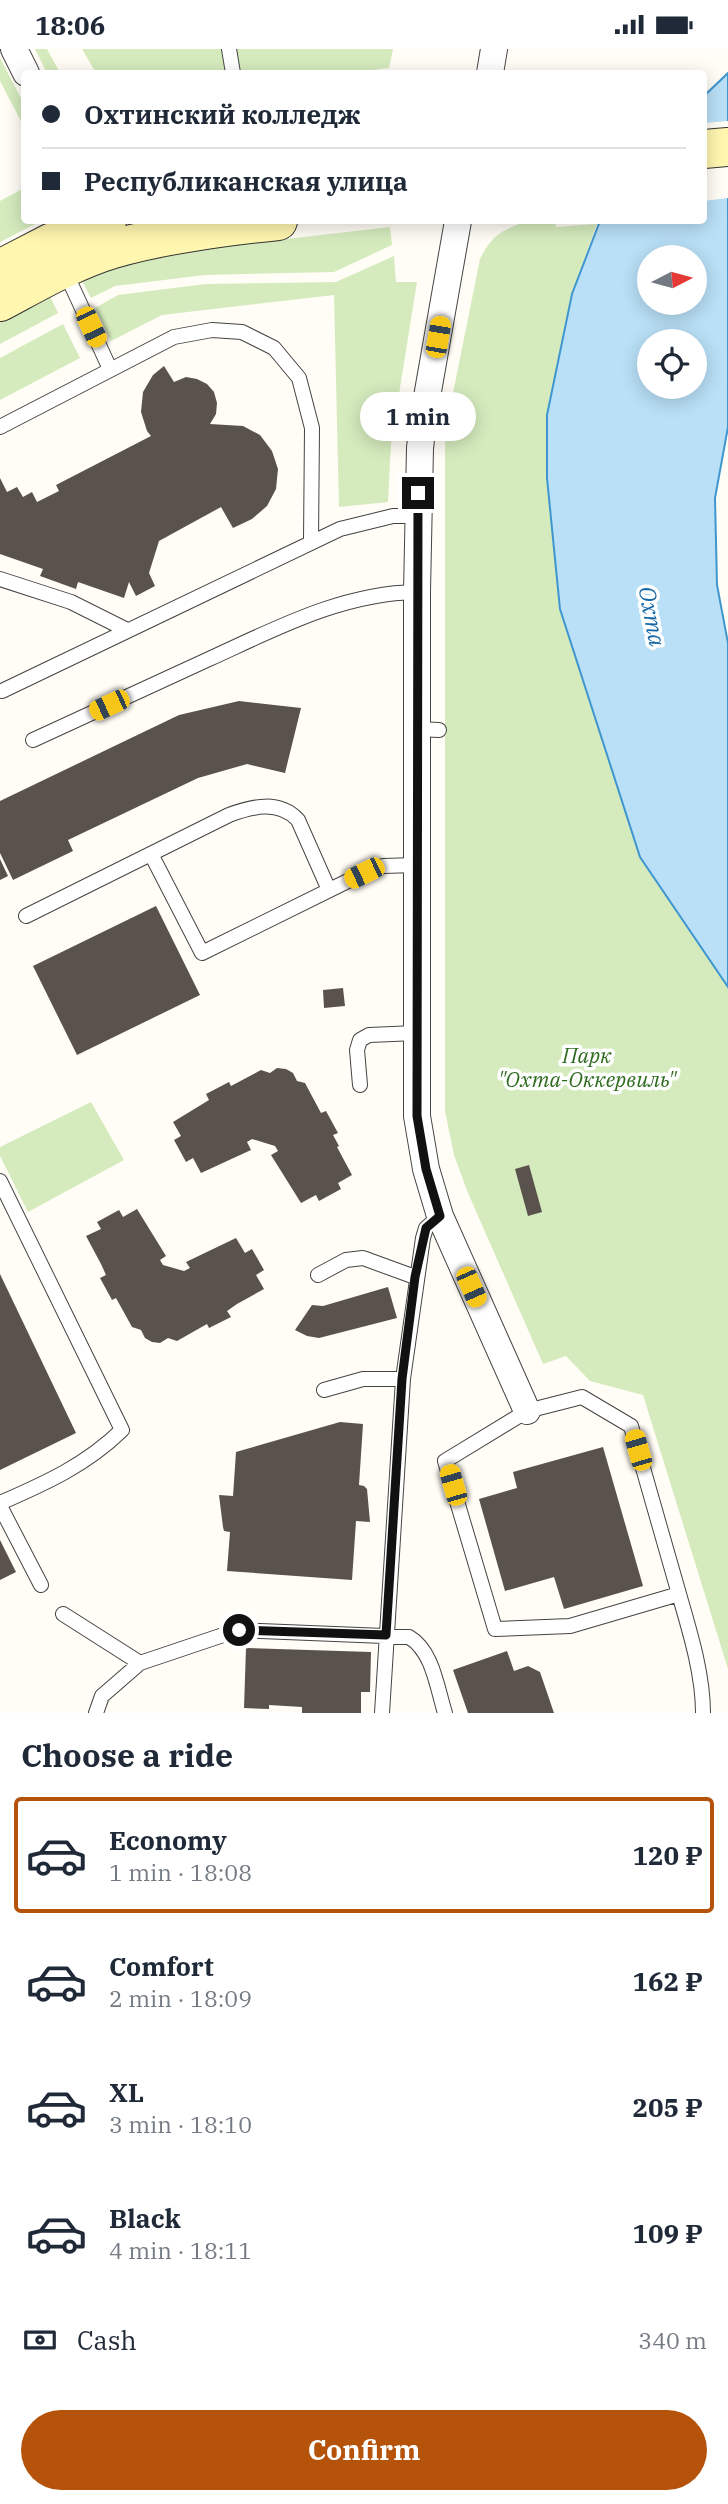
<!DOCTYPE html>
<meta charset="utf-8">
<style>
:root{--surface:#fff;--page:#f6f6f7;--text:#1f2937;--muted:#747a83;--line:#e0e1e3;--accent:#b45309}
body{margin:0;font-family:"IBM Plex Serif",serif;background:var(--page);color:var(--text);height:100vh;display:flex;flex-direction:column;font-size:26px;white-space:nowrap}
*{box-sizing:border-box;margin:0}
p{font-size:23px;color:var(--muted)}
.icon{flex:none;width:38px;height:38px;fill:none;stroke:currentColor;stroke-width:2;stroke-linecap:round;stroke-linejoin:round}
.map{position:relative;height:1664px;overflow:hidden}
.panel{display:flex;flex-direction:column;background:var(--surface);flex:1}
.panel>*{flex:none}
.top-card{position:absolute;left:21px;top:21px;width:686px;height:154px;border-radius:7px;box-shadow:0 4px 18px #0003;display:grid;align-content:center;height:154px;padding:0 21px;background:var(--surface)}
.needle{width:46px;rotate:84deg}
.controls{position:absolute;left:637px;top:196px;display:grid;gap:14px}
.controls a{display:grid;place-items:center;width:70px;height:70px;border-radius:50%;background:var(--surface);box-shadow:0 4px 18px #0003;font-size:35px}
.end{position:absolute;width:32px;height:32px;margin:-16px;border:9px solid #111;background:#fff;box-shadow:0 0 0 4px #fff}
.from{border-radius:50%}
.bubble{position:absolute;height:49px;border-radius:24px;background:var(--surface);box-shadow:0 4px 18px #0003;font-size:23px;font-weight:700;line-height:49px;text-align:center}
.car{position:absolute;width:21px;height:42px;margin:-21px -10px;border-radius:9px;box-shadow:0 0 5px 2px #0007;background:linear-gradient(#f5c518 24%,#345 0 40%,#f5c518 0 76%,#345 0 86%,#f5c518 0)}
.top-card b{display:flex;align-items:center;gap:24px;height:66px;font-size:26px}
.top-card b+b{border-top:2px solid var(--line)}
.top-card i{width:18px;height:18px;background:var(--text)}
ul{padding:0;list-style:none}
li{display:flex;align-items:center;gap:21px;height:116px;margin:0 14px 10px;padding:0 7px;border:4px solid transparent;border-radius:7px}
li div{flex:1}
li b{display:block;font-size:26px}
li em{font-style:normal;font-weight:700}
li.on{border-color:var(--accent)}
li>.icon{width:63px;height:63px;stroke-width:1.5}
h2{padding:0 21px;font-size:32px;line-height:84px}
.pay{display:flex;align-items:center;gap:18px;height:77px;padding:0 21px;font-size:26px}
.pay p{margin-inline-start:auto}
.cta{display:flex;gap:14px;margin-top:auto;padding:14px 21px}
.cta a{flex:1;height:80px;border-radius:42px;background:var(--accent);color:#fff;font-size:28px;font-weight:700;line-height:80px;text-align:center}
.status{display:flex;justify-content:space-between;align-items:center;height:49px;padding:0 35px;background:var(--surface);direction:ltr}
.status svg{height:19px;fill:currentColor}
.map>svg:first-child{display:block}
.green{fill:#d5ebbd}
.water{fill:#b9e0f7;stroke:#3f96cf;stroke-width:2;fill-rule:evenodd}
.pier{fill:#fffdf5}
.building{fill:#5a524d}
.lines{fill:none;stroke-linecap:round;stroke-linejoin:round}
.lane-casing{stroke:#444;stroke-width:16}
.street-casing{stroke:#444;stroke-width:28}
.secondary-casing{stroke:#333;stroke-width:40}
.lane{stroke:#fff;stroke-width:14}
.street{stroke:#fff;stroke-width:26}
.secondary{stroke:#fff6b0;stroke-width:38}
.route{stroke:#111;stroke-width:9}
.labels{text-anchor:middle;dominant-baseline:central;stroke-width:7;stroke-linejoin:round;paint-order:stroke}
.park-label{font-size:21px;font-style:italic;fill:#2f6b1f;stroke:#fff}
.water-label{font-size:23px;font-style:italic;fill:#1768a6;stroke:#fff}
</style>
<div class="status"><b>18:06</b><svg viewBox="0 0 49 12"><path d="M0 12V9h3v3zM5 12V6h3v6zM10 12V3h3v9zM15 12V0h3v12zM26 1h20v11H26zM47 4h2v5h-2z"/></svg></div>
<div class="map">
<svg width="728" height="1664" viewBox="0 0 728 1664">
<rect width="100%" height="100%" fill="#fffdf5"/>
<path class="green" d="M35 0H47L60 24H47Z
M82 0H393L389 19 349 24H96Z
M0 9 24 55V78L0 32Z
M24 139V172H41L0 193V152Z
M528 172H555L556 178 597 175 572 245 547 366V429L560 560 640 808 728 938V1620L643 1346 590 1332 566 1307 543 1315 468 1144 454 1106 445 1062V396L448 369 480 210C492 185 504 180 528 172Z
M390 178 392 196 334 223 205 226 115 237 91 249 80 228 156 205Z
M394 207 396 233H417L391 395 388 453 339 458 334 246 162 266 111 292 95 259 118 246 206 235 336 233Z
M49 245 58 264 0 295V271Z
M63 275 80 309 0 351V309Z
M91 1053 124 1111 28 1163 0 1107V1098Z"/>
<path class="water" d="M728 24V378L715 449 717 536 728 594V938L640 808 560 560 547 429V366L572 245 600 172H704V47ZM649 208H695V254H649ZM649 292H695V338H649Z"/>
<path class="pier" d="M728 72V149L704 152V74Z"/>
<path class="building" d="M164 317 174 333 186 328 197 330 207 335 214 343 217 354 216 365 210 375 243 377 260 386 272 402 278 420 276 440 267 457 252 470 233 479 221 458 159 492 149 524 155 537 136 547 129 533 124 549 78 533 76 540 40 527 43 520 0 505V429L7 443 17 438 23 448 32 443 37 453 59 442 56 436 151 387 147 382 141 363 143 343 153 326Z
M239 652 301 659 285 724 247 715 198 729 68 791 73 802 13 831 0 804V752L179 666Z
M0 810 8 827 0 831Z
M156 857 200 946 77 1006 33 917Z
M343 939 345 957 324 959 323 941Z
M277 1019 286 1020 293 1024 297 1032 305 1034 321 1064 326 1062 338 1084 333 1086 339 1097 337 1098 352 1126 338 1134 341 1140 319 1152 316 1146 301 1154 271 1106 278 1102 275 1097 252 1090 247 1093 251 1101 201 1124 193 1109 186 1113 174 1091 181 1087 173 1073 209 1051 206 1045 229 1033 231 1037 261 1021 270 1024Z
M529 1116 542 1163 528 1167 515 1120Z
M137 1160 166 1207 160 1211 163 1216 184 1222 190 1219 186 1213 236 1189 245 1204 252 1200 264 1221 256 1226 264 1240 237 1255 227 1262 231 1268 209 1279 207 1275 177 1292 168 1289 160 1294 152 1293 145 1289 141 1281 132 1278 116 1249 112 1251 100 1229 106 1226 101 1215 86 1187 101 1180 97 1173 119 1161 123 1168Z
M0 1225 76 1384 0 1421Z
M388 1238 397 1269 319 1289 307 1287 295 1281 312 1256 323 1257Z
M340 1373 363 1375 359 1436 364 1437 367 1440 370 1473 356 1472 352 1531 227 1522 230 1483 224 1482 223 1478 219 1446 233 1447 236 1403Z
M603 1398 643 1537 564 1560 554 1528 505 1542 479 1450 517 1439 513 1423Z
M0 1491 16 1523 0 1531Z
M246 1599 371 1603 370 1643H361V1664H302V1658L269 1656V1660L244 1659Z
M507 1602 514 1622 528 1617 540 1623 554 1664H468L453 1621Z"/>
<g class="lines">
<g class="lane-casing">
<path id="lane" d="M229 0 233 24
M64 220 110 320
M0 378 174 288 212 281 242 283 274 299 299 329 312 379 311 492
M0 530 71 553 127 581
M2 642 340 480 393 467H418
M417 680 439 681
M33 691C92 664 151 637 209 610 275 580 342 544 417 543
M151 805 202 904 364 824 383 817 416 816
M26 867 229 766C253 757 279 751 298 771L329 841
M360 1036 357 1001 360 991 369 986 416 984
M0 1132 122 1381C86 1416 46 1434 0 1454
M318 1226 346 1211 363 1209 415 1228
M324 1341 363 1330H403
M0 1457 41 1536
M679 1545 570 1577 495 1580 445 1412 527 1362 582 1348 631 1377 679 1545C690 1583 703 1625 703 1664
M63 1565 140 1614
M96 1664 102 1647 140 1614 238 1581 409 1588C433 1602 437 1639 445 1664
M382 1664 403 1330 423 1189 426 1179 440 1167"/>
</g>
<g class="street-casing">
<path id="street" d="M14 0 26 24
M490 24 494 0
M458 172 424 365 420 399 417 543V1067L426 1120 440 1167 527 1362"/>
</g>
<g class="secondary-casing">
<path id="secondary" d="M704 100 728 98
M0 220 50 194 107 172
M0 253C36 234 73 212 113 200 166 185 223 178 278 172"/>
</g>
<use href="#lane" class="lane"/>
<use href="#street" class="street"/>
<use href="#secondary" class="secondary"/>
</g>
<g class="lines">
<path class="route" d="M239 1581 386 1586 402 1330 415 1228 426 1179 440 1167 426 1120 417 1067 418 444"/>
</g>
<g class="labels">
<g class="park-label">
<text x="587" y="1006">Парк<tspan x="587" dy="24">"Охта-Оккервиль"</tspan></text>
</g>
<g class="water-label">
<text transform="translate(653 567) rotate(79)">Охта</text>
</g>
</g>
</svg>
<div class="controls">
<a><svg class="needle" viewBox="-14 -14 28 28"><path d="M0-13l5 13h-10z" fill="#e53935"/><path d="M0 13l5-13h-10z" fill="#747a83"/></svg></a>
<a><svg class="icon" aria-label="locate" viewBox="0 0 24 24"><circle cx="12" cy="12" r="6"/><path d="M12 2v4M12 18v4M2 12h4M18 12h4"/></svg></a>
</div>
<i class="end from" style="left:239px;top:1581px"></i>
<i class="end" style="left:418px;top:444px"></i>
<div class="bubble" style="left:360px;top:343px;width:116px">1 min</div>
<i class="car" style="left:91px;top:278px;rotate:155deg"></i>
<i class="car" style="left:438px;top:288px;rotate:10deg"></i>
<i class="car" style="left:109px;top:656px;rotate:245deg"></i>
<i class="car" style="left:364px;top:824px;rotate:244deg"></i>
<i class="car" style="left:471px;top:1238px;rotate:156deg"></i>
<i class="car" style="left:638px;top:1401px;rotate:344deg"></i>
<i class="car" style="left:453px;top:1436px;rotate:344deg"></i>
<div class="top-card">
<b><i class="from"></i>Охтинский колледж</b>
<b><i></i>Республиканская улица</b>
</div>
</div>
<section class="panel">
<h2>Choose a ride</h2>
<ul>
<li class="on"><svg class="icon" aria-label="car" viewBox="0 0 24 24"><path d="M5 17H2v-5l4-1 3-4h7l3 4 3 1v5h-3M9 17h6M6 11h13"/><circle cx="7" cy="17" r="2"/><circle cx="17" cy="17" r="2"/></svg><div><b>Economy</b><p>1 min · 18:08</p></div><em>120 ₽</em></li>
<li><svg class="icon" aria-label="car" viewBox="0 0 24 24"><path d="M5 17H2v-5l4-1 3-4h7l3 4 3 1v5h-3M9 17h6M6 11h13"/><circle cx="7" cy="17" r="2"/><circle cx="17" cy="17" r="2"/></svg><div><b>Comfort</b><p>2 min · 18:09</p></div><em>162 ₽</em></li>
<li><svg class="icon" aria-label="car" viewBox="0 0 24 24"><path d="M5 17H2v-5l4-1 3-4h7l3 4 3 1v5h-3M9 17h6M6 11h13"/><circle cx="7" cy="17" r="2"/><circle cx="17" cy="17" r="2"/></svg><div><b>XL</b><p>3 min · 18:10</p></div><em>205 ₽</em></li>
<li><svg class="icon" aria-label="car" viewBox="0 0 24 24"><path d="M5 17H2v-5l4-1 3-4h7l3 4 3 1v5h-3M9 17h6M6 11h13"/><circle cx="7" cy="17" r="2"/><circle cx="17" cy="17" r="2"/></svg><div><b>Black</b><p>4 min · 18:11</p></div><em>109 ₽</em></li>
</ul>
<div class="pay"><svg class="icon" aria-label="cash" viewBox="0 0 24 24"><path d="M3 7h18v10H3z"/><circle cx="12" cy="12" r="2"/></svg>Cash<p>340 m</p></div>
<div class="cta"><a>Confirm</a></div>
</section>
